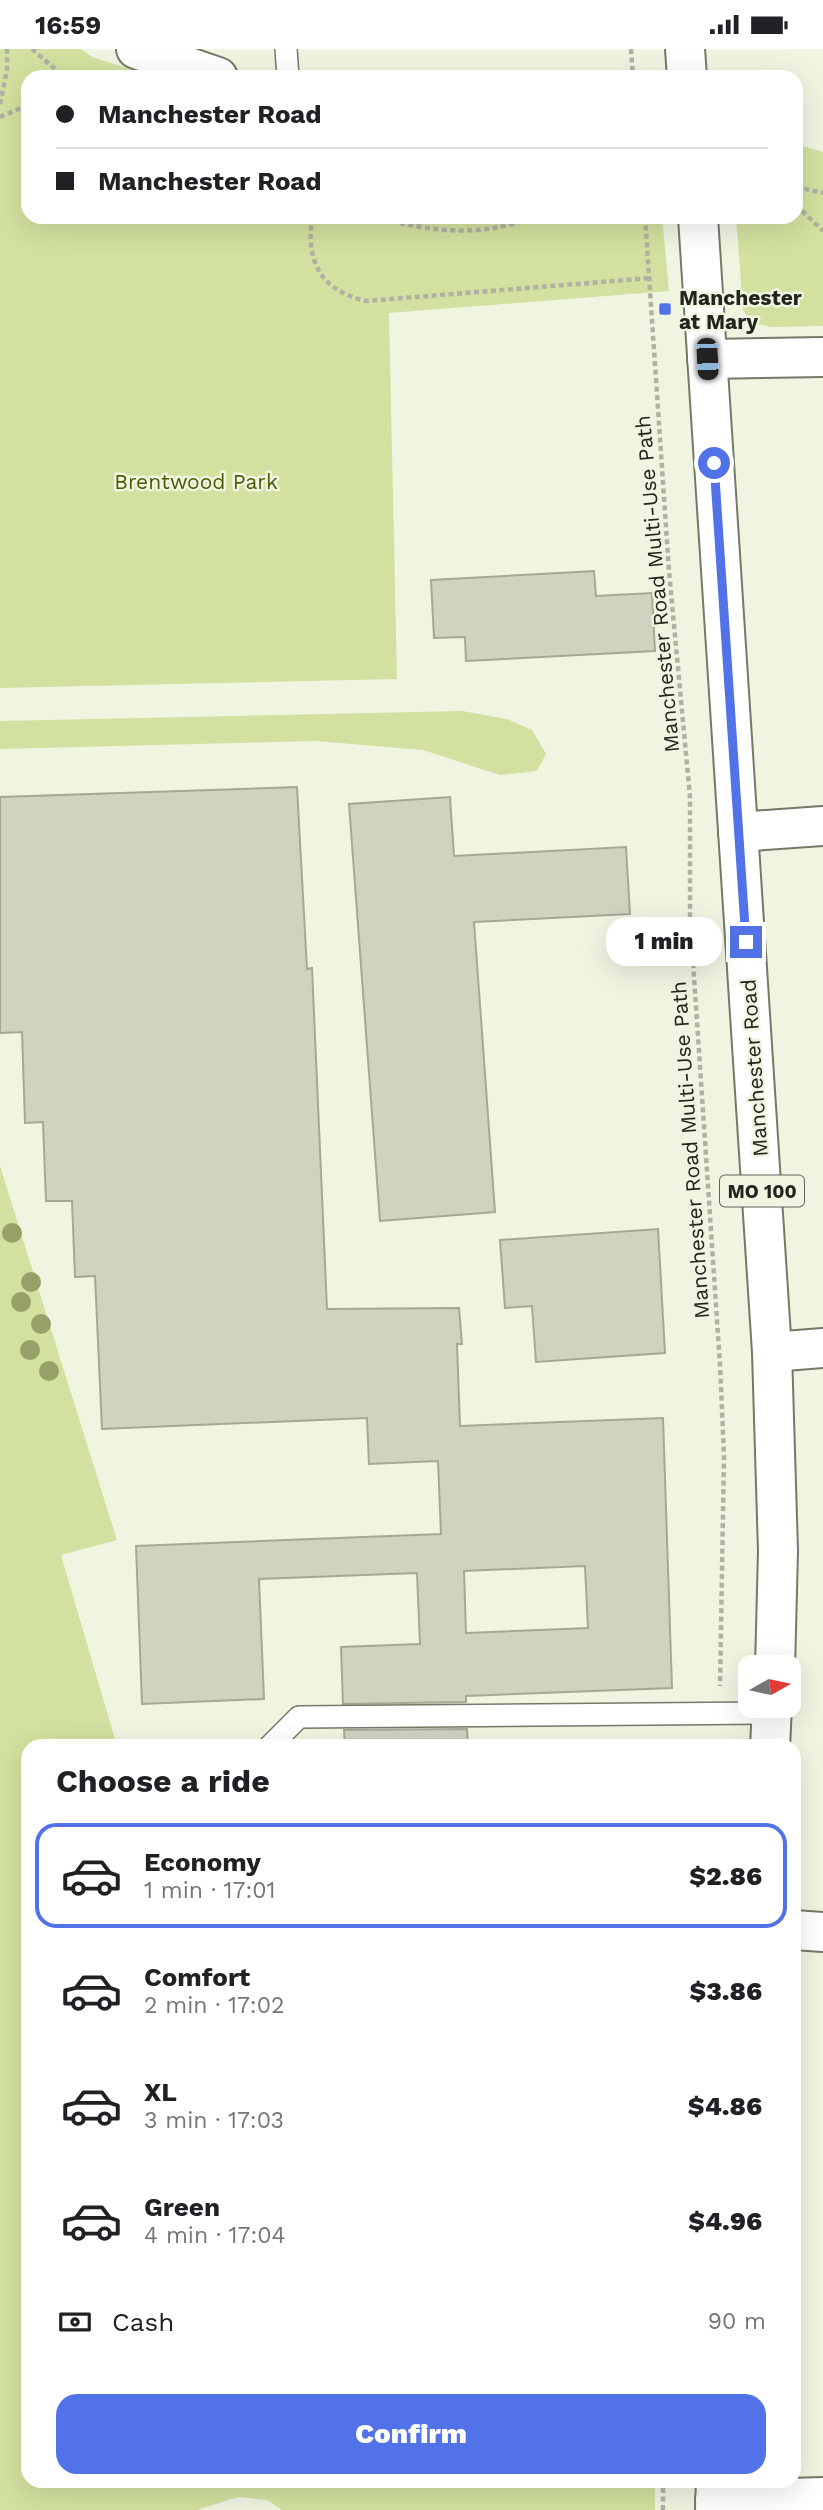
<!DOCTYPE html>
<meta charset="utf-8">
<style>
:root{--surface:#fff;--page:#f6f6f6;--text:#202124;--muted:#757577;--line:#e0e0e0;--accent:#5272e7}
body{margin:0;font-family:"Work Sans",sans-serif;background:var(--page);color:var(--text);height:100vh;display:flex;flex-direction:column;font-size:26px;white-space:nowrap}
*{box-sizing:border-box;margin:0}
p{font-size:23px;color:var(--muted)}
.icon{flex:none;width:38px;height:38px;fill:none;stroke:currentColor;stroke-width:2;stroke-linecap:round;stroke-linejoin:round}
.map{position:relative;flex:1;overflow:hidden}
.details{position:absolute;left:21px;top:1690px;width:780px;height:749px;display:flex;flex-direction:column;background:var(--surface);border-radius:21px;box-shadow:0 7px 28px #0002}
.details>*{flex:none}
.banner{position:absolute;left:21px;top:21px;width:782px;height:154px;border-radius:21px;box-shadow:0 7px 28px #0002;display:grid;align-content:center;height:154px;padding:0 35px;background:var(--surface)}
.needle{width:46px;rotate:81deg}
.fabs{position:absolute;left:738px;top:1606px;display:grid;gap:14px}
.fabs a{display:grid;place-items:center;width:63px;height:63px;border-radius:14px;background:var(--surface);box-shadow:0 7px 28px #0002;font-size:35px}
.end{position:absolute;width:32px;height:32px;margin:-16px;border:9px solid #5272e7;background:#fff;box-shadow:0 0 0 4px #fff}
.from{border-radius:50%}
.bubble{position:absolute;height:49px;border-radius:21px;background:var(--surface);box-shadow:0 7px 28px #0002;font-size:23px;font-weight:800;line-height:49px;text-align:center}
.car{position:absolute;width:21px;height:42px;margin:-21px -10px;border-radius:9px;box-shadow:0 0 5px 2px #0007;background:linear-gradient(#222 24%,#8ab4d8 0 40%,#222 0 76%,#8ab4d8 0 86%,#222 0)}
.banner b{display:flex;align-items:center;gap:24px;height:66px;font-size:26px}
.banner b+b{border-top:2px solid var(--line)}
.banner i{width:18px;height:18px;background:var(--text)}
ul{padding:0;list-style:none}
li{display:flex;align-items:center;gap:21px;height:105px;margin:0 14px 10px;padding:0 21px;border:4px solid transparent;border-radius:21px}
li div{flex:1}
li b{display:block;font-size:26px}
li em{font-style:normal;font-weight:800}
li.active{border-color:var(--accent)}
li>.icon{width:63px;height:63px;stroke-width:1.5}
h2{padding:0 35px;font-size:32px;line-height:84px}
.pay{display:flex;align-items:center;gap:18px;height:77px;padding:0 35px;font-size:26px}
.pay p{margin-inline-start:auto}
.button{display:flex;gap:14px;margin-top:auto;padding:14px 35px}
.button a{flex:1;height:80px;border-radius:21px;background:var(--accent);color:#fff;font-size:28px;font-weight:800;line-height:80px;text-align:center}
.status{display:flex;justify-content:space-between;align-items:center;height:49px;padding:0 35px;background:var(--surface);direction:ltr}
.status svg{height:19px;fill:currentColor}
.map>svg:first-child{display:block}
.green{fill:#d2e19f}
.building{fill:#cfd4c1;stroke:#a4a997;stroke-width:2;fill-rule:evenodd}
.lines{fill:none;stroke-linecap:round;stroke-linejoin:round}
.lane-casing{stroke:#747968;stroke-width:24}
.street-casing{stroke:#747968;stroke-width:42}
.primary-casing{stroke:#747968;stroke-width:42}
.path{stroke:#aeb2a3;stroke-width:4.5;stroke-dasharray:5 3.5;stroke-linecap:butt}
.lane{stroke:#fff;stroke-width:21}
.street{stroke:#fff;stroke-width:38}
.primary{stroke:#fff;stroke-width:38}
.tree{fill:#97a067}
.route{stroke:#5272e7;stroke-width:9}
.poi-dot{fill:#5272e7;stroke:#f0f5e2;stroke-width:2.5}
.labels{text-anchor:middle;dominant-baseline:central;stroke-width:5;stroke-linejoin:round;paint-order:stroke}
.shield{fill:#f0f5e2;stroke:#606358;stroke-width:2}
.shield-label{font-size:19px;font-weight:bold;fill:#22241d}
.poi-label{font-size:21px;font-weight:bold;fill:#22241d;stroke:#f0f5e2;text-anchor:start}
.park-label{font-size:21px;fill:#4e5b03;stroke:#f0f5e2}
.street-label{font-size:21px;fill:#22241d;stroke:#f0f5e2}
</style>
<div class="status"><b>16:59</b><svg viewBox="0 0 49 12"><path d="M0 12V9h3v3zM5 12V6h3v6zM10 12V3h3v9zM15 12V0h3v12zM26 1h20v11H26zM47 4h2v5h-2z"/></svg></div>
<div class="map">
<svg width="823" height="2461" viewBox="0 0 823 2461">
<rect width="100%" height="100%" fill="#f0f5e2"/>
<path class="green" d="M0 0H81L92 8 155 28H28V168H662L669 242 389 264 397 630 0 639Z
M796 95 823 103V277L771 278 757 275 749 270 743 261 736 168H796Z
M462 662 507 670 532 681 546 705 537 722 500 726 423 701 316 692 0 700V672Z
M0 1117 117 1491 61 1506 117 1697 28 1698V2432H655V2461H282L267 2451 238 2448 197 2461H0Z"/>
<path class="building" d="M594 522 596 547 652 544 655 602 466 612 465 588 434 589 431 531Z
M297 738 307 920 312 919 327 1260 459 1259 462 1295H457L460 1377 663 1369 672 1639 466 1647V1653L343 1655 341 1598 420 1595 417 1524 259 1530 264 1650 142 1655 136 1497 441 1485 438 1412 369 1415 367 1369 102 1380 95 1227 75 1228 72 1152H46L43 1073 25 1074 22 983 0 984V748ZM585 1517 588 1579 466 1584 464 1522Z
M450 748 454 807 626 798 630 865 474 873 495 1163 380 1172 349 755Z
M658 1180 665 1304 536 1313 532 1257 505 1259 500 1191Z
M467 1680 468 1698H345L344 1681Z"/>
<g class="lines">
<g class="lane-casing">
<path id="lane" d="M286 0 288 28
M269 1698 299 1668 772 1664"/>
</g>
<g class="street-casing">
<path id="street" d="M136 0 218 28
M707 310 823 308
M738 783 823 777
M772 1303 823 1299
M794 1881 823 1883
M715 2451 823 2448"/>
</g>
<g class="primary-casing">
<path id="primary" d="M685 0 687 28
M698 168 772 1303 778 1502 775 1619
M770 1698 772 1657
M715 2461 716 2432"/>
</g>
<path class="path" d="M32 0 64 28
M631 0 633 28
M0 55 7 21V0
M0 68 28 56
M796 138 823 144
M796 156 823 182
M312 168C306 213 320 241 366 252L651 229
M375 168C434 183 477 189 535 168
M645 168 669 522 690 748V868L720 1316 724 1407 720 1637
M386 169 399 168
M663 2461V2432"/>
<use href="#lane" class="lane"/>
<use href="#street" class="street"/>
<use href="#primary" class="primary"/>
</g>
<g class="tree">
<circle cx="12" cy="1184" r="10"/>
<circle cx="31" cy="1233" r="10"/>
<circle cx="21" cy="1253" r="10"/>
<circle cx="41" cy="1275" r="10"/>
<circle cx="30" cy="1301" r="10"/>
<circle cx="49" cy="1322" r="10"/>
</g>
<g class="lines">
<path class="route" d="M714 414 746 893"/>
</g>
<rect class="poi-dot" x="658" y="253" width="14" height="14" rx="3.5"/>
<g class="labels">
<rect class="shield" x="720" y="1126.5" width="84" height="31" rx="5"/>
<g class="shield-label">
<text x="762" y="1142">MO 100</text>
</g>
<g class="poi-label">
<text x="679" y="248">Manchester<tspan x="679" dy="24">at Mary</tspan></text>
</g>
<g class="park-label">
<text x="196" y="432">Brentwood Park</text>
</g>
<g class="street-label">
<text transform="translate(657 535) rotate(-95)">Manchester Road Multi-Use Path</text>
<text transform="translate(754 1019) rotate(-94)">Manchester Road</text>
<text transform="translate(690 1101) rotate(-94)">Manchester Road Multi-Use Path</text>
</g>
</g>
</svg>
<div class="fabs">
<a><svg class="needle" viewBox="-14 -14 28 28"><path d="M0-13l5 13h-10z" fill="#e53935"/><path d="M0 13l5-13h-10z" fill="#757577"/></svg></a>
</div>
<i class="end from" style="left:714px;top:414px"></i>
<i class="end" style="left:746px;top:893px"></i>
<div class="bubble" style="left:606px;top:868px;width:116px">1 min</div>
<i class="car" style="left:707px;top:310px;rotate:177deg"></i>
<div class="banner">
<b><i class="from"></i>Manchester Road</b>
<b><i></i>Manchester Road</b>
</div>
<section class="details">
<h2>Choose a ride</h2>
<ul>
<li class="active"><svg class="icon" aria-label="car" viewBox="0 0 24 24"><path d="M5 17H2v-5l4-1 3-4h7l3 4 3 1v5h-3M9 17h6M6 11h13"/><circle cx="7" cy="17" r="2"/><circle cx="17" cy="17" r="2"/></svg><div><b>Economy</b><p>1 min · 17:01</p></div><em>$2.86</em></li>
<li><svg class="icon" aria-label="car" viewBox="0 0 24 24"><path d="M5 17H2v-5l4-1 3-4h7l3 4 3 1v5h-3M9 17h6M6 11h13"/><circle cx="7" cy="17" r="2"/><circle cx="17" cy="17" r="2"/></svg><div><b>Comfort</b><p>2 min · 17:02</p></div><em>$3.86</em></li>
<li><svg class="icon" aria-label="car" viewBox="0 0 24 24"><path d="M5 17H2v-5l4-1 3-4h7l3 4 3 1v5h-3M9 17h6M6 11h13"/><circle cx="7" cy="17" r="2"/><circle cx="17" cy="17" r="2"/></svg><div><b>XL</b><p>3 min · 17:03</p></div><em>$4.86</em></li>
<li><svg class="icon" aria-label="car" viewBox="0 0 24 24"><path d="M5 17H2v-5l4-1 3-4h7l3 4 3 1v5h-3M9 17h6M6 11h13"/><circle cx="7" cy="17" r="2"/><circle cx="17" cy="17" r="2"/></svg><div><b>Green</b><p>4 min · 17:04</p></div><em>$4.96</em></li>
</ul>
<div class="pay"><svg class="icon" aria-label="cash" viewBox="0 0 24 24"><path d="M3 7h18v10H3z"/><circle cx="12" cy="12" r="2"/></svg>Cash<p>90 m</p></div>
<div class="button"><a>Confirm</a></div>
</section>
</div>
